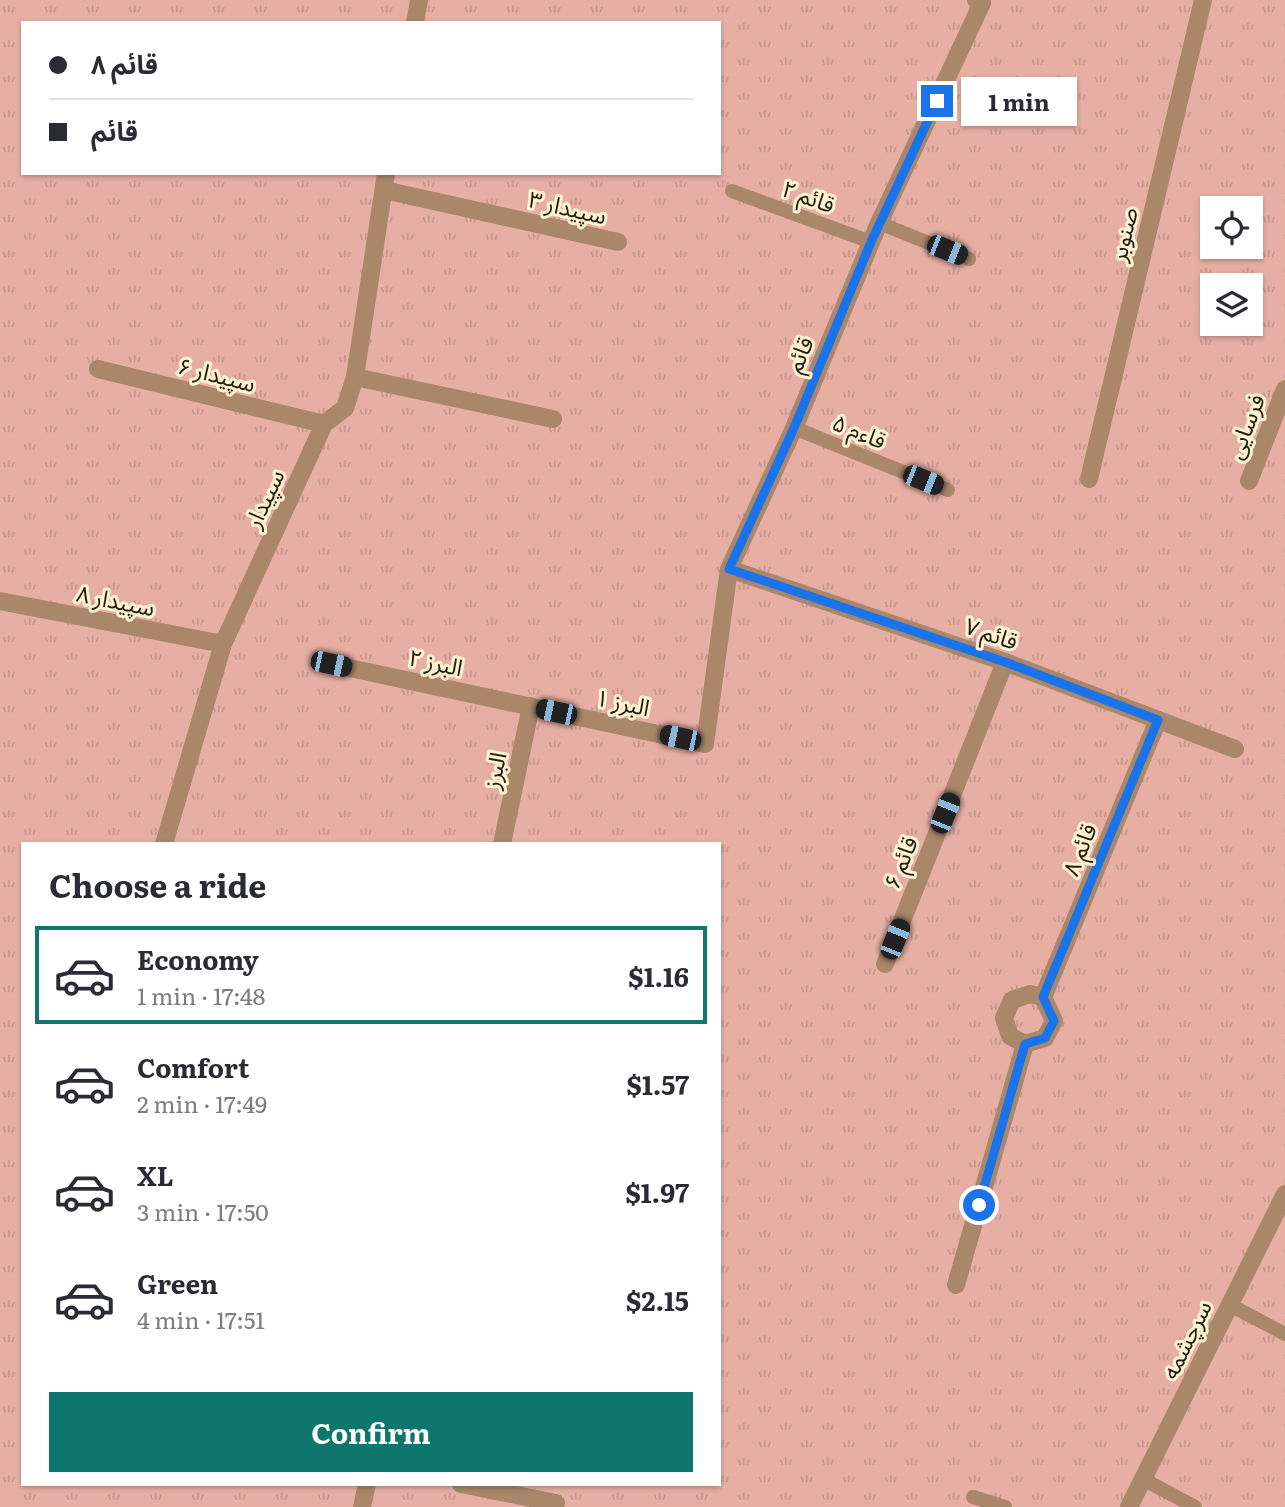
<!DOCTYPE html>
<meta charset="utf-8">
<style>
:root{--surface:#fff;--page:#f2f2f3;--text:#2b2b33;--muted:#7c7c81;--line:#e1e1e2;--accent:#0f766e}
body{margin:0;font-family:Literata,"Noto Sans Arabic",serif;background:var(--page);color:var(--text);height:100vh;display:flex;flex-direction:column;font-size:26px;white-space:nowrap}
*{box-sizing:border-box;margin:0}
p{font-size:23px;color:var(--muted)}
.icon{flex:none;width:38px;height:38px;fill:none;stroke:currentColor;stroke-width:2;stroke-linecap:round;stroke-linejoin:round}
.map{position:relative;flex:1;overflow:hidden}
.drawer{position:absolute;left:21px;top:842px;width:700px;height:644px;display:flex;flex-direction:column;background:var(--surface);border-radius:0px;box-shadow:0 2px 5px #0004}
.drawer>*{flex:none}
.hud{position:absolute;left:21px;top:21px;width:700px;height:154px;border-radius:0px;box-shadow:0 2px 5px #0004;display:grid;align-content:center;height:154px;padding:0 28px;background:var(--surface)}
.fabs{position:absolute;left:1200px;top:196px;display:grid;gap:14px}
.fabs a{display:grid;place-items:center;width:63px;height:63px;border-radius:0px;background:var(--surface);box-shadow:0 2px 5px #0004;font-size:35px}
.end{position:absolute;width:32px;height:32px;margin:-16px;border:9px solid #1a73e8;background:#fff;box-shadow:0 0 0 4px #fff}
.from{border-radius:50%}
.bubble{position:absolute;height:49px;border-radius:0px;background:var(--surface);box-shadow:0 2px 5px #0004;font-size:23px;font-weight:700;line-height:49px;text-align:center}
.car{position:absolute;width:21px;height:42px;margin:-21px -10px;border-radius:9px;box-shadow:0 0 5px 2px #0007;background:linear-gradient(#222 24%,#8ab4d8 0 40%,#222 0 76%,#8ab4d8 0 86%,#222 0)}
.hud b{display:flex;align-items:center;gap:24px;height:66px;font-size:26px}
.hud b+b{border-top:2px solid var(--line)}
.hud i{width:18px;height:18px;background:var(--text)}
ul{padding:0;list-style:none}
li{display:flex;align-items:center;gap:21px;height:98px;margin:0 14px 10px;padding:0 14px;border:4px solid transparent;border-radius:0px}
li div{flex:1}
li b{display:block;font-size:26px}
li em{font-style:normal;font-weight:700}
li.active{border-color:var(--accent)}
li>.icon{width:63px;height:63px;stroke-width:1.5}
h2{padding:0 28px;font-size:32px;line-height:84px}
.primary-button{display:flex;gap:14px;margin-top:auto;padding:14px 28px}
.primary-button a{flex:1;height:80px;border-radius:0px;background:var(--accent);color:#fff;font-size:28px;font-weight:700;line-height:80px;text-align:center}
.map>svg:first-child{display:block}
.park{fill:url(#park-tufts);fill-rule:evenodd}
.lines{fill:none;stroke-linecap:round;stroke-linejoin:round}
.lane{stroke:#aa876a;stroke-width:14}
.street{stroke:#aa876a;stroke-width:18}
.route{stroke:#1a73e8;stroke-width:9}
.labels{text-anchor:middle;dominant-baseline:central;stroke-width:6;stroke-linejoin:round;paint-order:stroke}
.street-label{font-size:23px;fill:#231e12;stroke:#fff3d1}
</style>
<div class="map">
<svg width="1285" height="1507" viewBox="0 0 1285 1507">
<defs>
<pattern id="park-tufts" width="24" height="20" patternUnits="userSpaceOnUse" patternTransform="scale(1.75)"><rect width="24" height="20" fill="#e7afa4"/><path d="M3 7l-1-3M5 7V3M7 7l1-3M15 17l-1-3M17 17v-4M19 17l1-3" fill="none" stroke="#c6968c"/></pattern>
</defs>
<rect width="100%" height="100%" fill="#f1e6c4"/>
<path class="park" d="M0 0H1285V1507H0ZM23 23H719V173H23ZM1213 208H1251V247H1213ZM1213 285H1251V324H1213ZM23 844H719V1484H23Z"/>
<g class="lines">
<path class="lane" d="M732 191 871 242
M879 223 969 259
M794 428 948 490
M1230 1305 1285 1334
M1143 1479 1195 1507
M973 1497 1005 1507"/>
<path class="street" d="M415 23 419 0
M384 190 618 242
M98 369 324 424
M355 377 553 419
M1089 479 1203 0
M1249 481 1285 389
M729 569 1005 662 1235 749
M0 601 223 644
M331 664 705 744 729 569 794 428 879 223 982 3 976 0
M164 844 223 644 324 424 345 408 355 377 386 173
M502 844 531 706
M885 964 1005 662
M1030 994 1043 997 1054 1021 1045 1038 1025 1044 1010 1036 1004 1018 1012 1000Z
M1043 997 1158 720
M956 1285 1025 1044
M461 1484 556 1503
M362 1507 367 1484
M1129 1507 1285 1194"/>
</g>
<g class="lines">
<path class="route" d="M937 101 871 242 794 428 729 569 1005 662 1158 720 1043 997 1054 1021 1045 1038 1025 1044 979 1205"/>
</g>
<g class="labels">
<g class="street-label">
<text transform="translate(809 195) rotate(20)">قائم ۲</text>
<text transform="translate(568 206) rotate(13)">سپیدار ۳</text>
<text transform="translate(1122 234) rotate(-77)">صنوبر</text>
<text transform="translate(798 354) rotate(-67)">قائم</text>
<text transform="translate(217 373) rotate(14)">سپیدار ۶</text>
<text transform="translate(1244 426) rotate(-69)">فرسایی</text>
<text transform="translate(860 430) rotate(22)">قاءم ۵</text>
<text transform="translate(263 498) rotate(-65)">سپیدار</text>
<text transform="translate(116 599) rotate(11)">سپیدار ۸</text>
<text transform="translate(992 632) rotate(19)">قائم ۷</text>
<text transform="translate(436 661) rotate(12)">البرز ۲</text>
<text transform="translate(623 701) rotate(12)">البرز ۱</text>
<text transform="translate(493 770) rotate(-78)">البرز</text>
<text transform="translate(1078 849) rotate(-68)">قائم ۸</text>
<text transform="translate(899 862) rotate(-68)">قائم ۶</text>
<text transform="translate(1185 1339) rotate(-64)">سرچشمه</text>
</g>
</g>
</svg>
<div class="fabs">
<a><svg class="icon" aria-label="locate" viewBox="0 0 24 24"><circle cx="12" cy="12" r="6"/><path d="M12 2v4M12 18v4M2 12h4M18 12h4"/></svg></a>
<a><svg class="icon" aria-label="layers" viewBox="0 0 24 24"><path d="M12 4l9 5-9 5-9-5zM3 14l9 5 9-5"/></svg></a>
</div>
<i class="end from" style="left:979px;top:1205px"></i>
<i class="end" style="left:937px;top:101px"></i>
<div class="bubble" style="left:961px;top:77px;width:116px">1 min</div>
<i class="car" style="left:947px;top:250px;rotate:112deg"></i>
<i class="car" style="left:923px;top:480px;rotate:112deg"></i>
<i class="car" style="left:331px;top:664px;rotate:102deg"></i>
<i class="car" style="left:556px;top:712px;rotate:282deg"></i>
<i class="car" style="left:680px;top:738px;rotate:282deg"></i>
<i class="car" style="left:945px;top:813px;rotate:22deg"></i>
<i class="car" style="left:895px;top:939px;rotate:22deg"></i>
<div class="hud">
<b><i class="from"></i>قائم ۸</b>
<b><i></i>قائم</b>
</div>
<section class="drawer">
<h2>Choose a ride</h2>
<ul>
<li class="active"><svg class="icon" aria-label="car" viewBox="0 0 24 24"><path d="M5 17H2v-5l4-1 3-4h7l3 4 3 1v5h-3M9 17h6M6 11h13"/><circle cx="7" cy="17" r="2"/><circle cx="17" cy="17" r="2"/></svg><div><b>Economy</b><p>1 min · 17:48</p></div><em>$1.16</em></li>
<li><svg class="icon" aria-label="car" viewBox="0 0 24 24"><path d="M5 17H2v-5l4-1 3-4h7l3 4 3 1v5h-3M9 17h6M6 11h13"/><circle cx="7" cy="17" r="2"/><circle cx="17" cy="17" r="2"/></svg><div><b>Comfort</b><p>2 min · 17:49</p></div><em>$1.57</em></li>
<li><svg class="icon" aria-label="car" viewBox="0 0 24 24"><path d="M5 17H2v-5l4-1 3-4h7l3 4 3 1v5h-3M9 17h6M6 11h13"/><circle cx="7" cy="17" r="2"/><circle cx="17" cy="17" r="2"/></svg><div><b>XL</b><p>3 min · 17:50</p></div><em>$1.97</em></li>
<li><svg class="icon" aria-label="car" viewBox="0 0 24 24"><path d="M5 17H2v-5l4-1 3-4h7l3 4 3 1v5h-3M9 17h6M6 11h13"/><circle cx="7" cy="17" r="2"/><circle cx="17" cy="17" r="2"/></svg><div><b>Green</b><p>4 min · 17:51</p></div><em>$2.15</em></li>
</ul>
<div class="primary-button"><a>Confirm</a></div>
</section>
</div>
